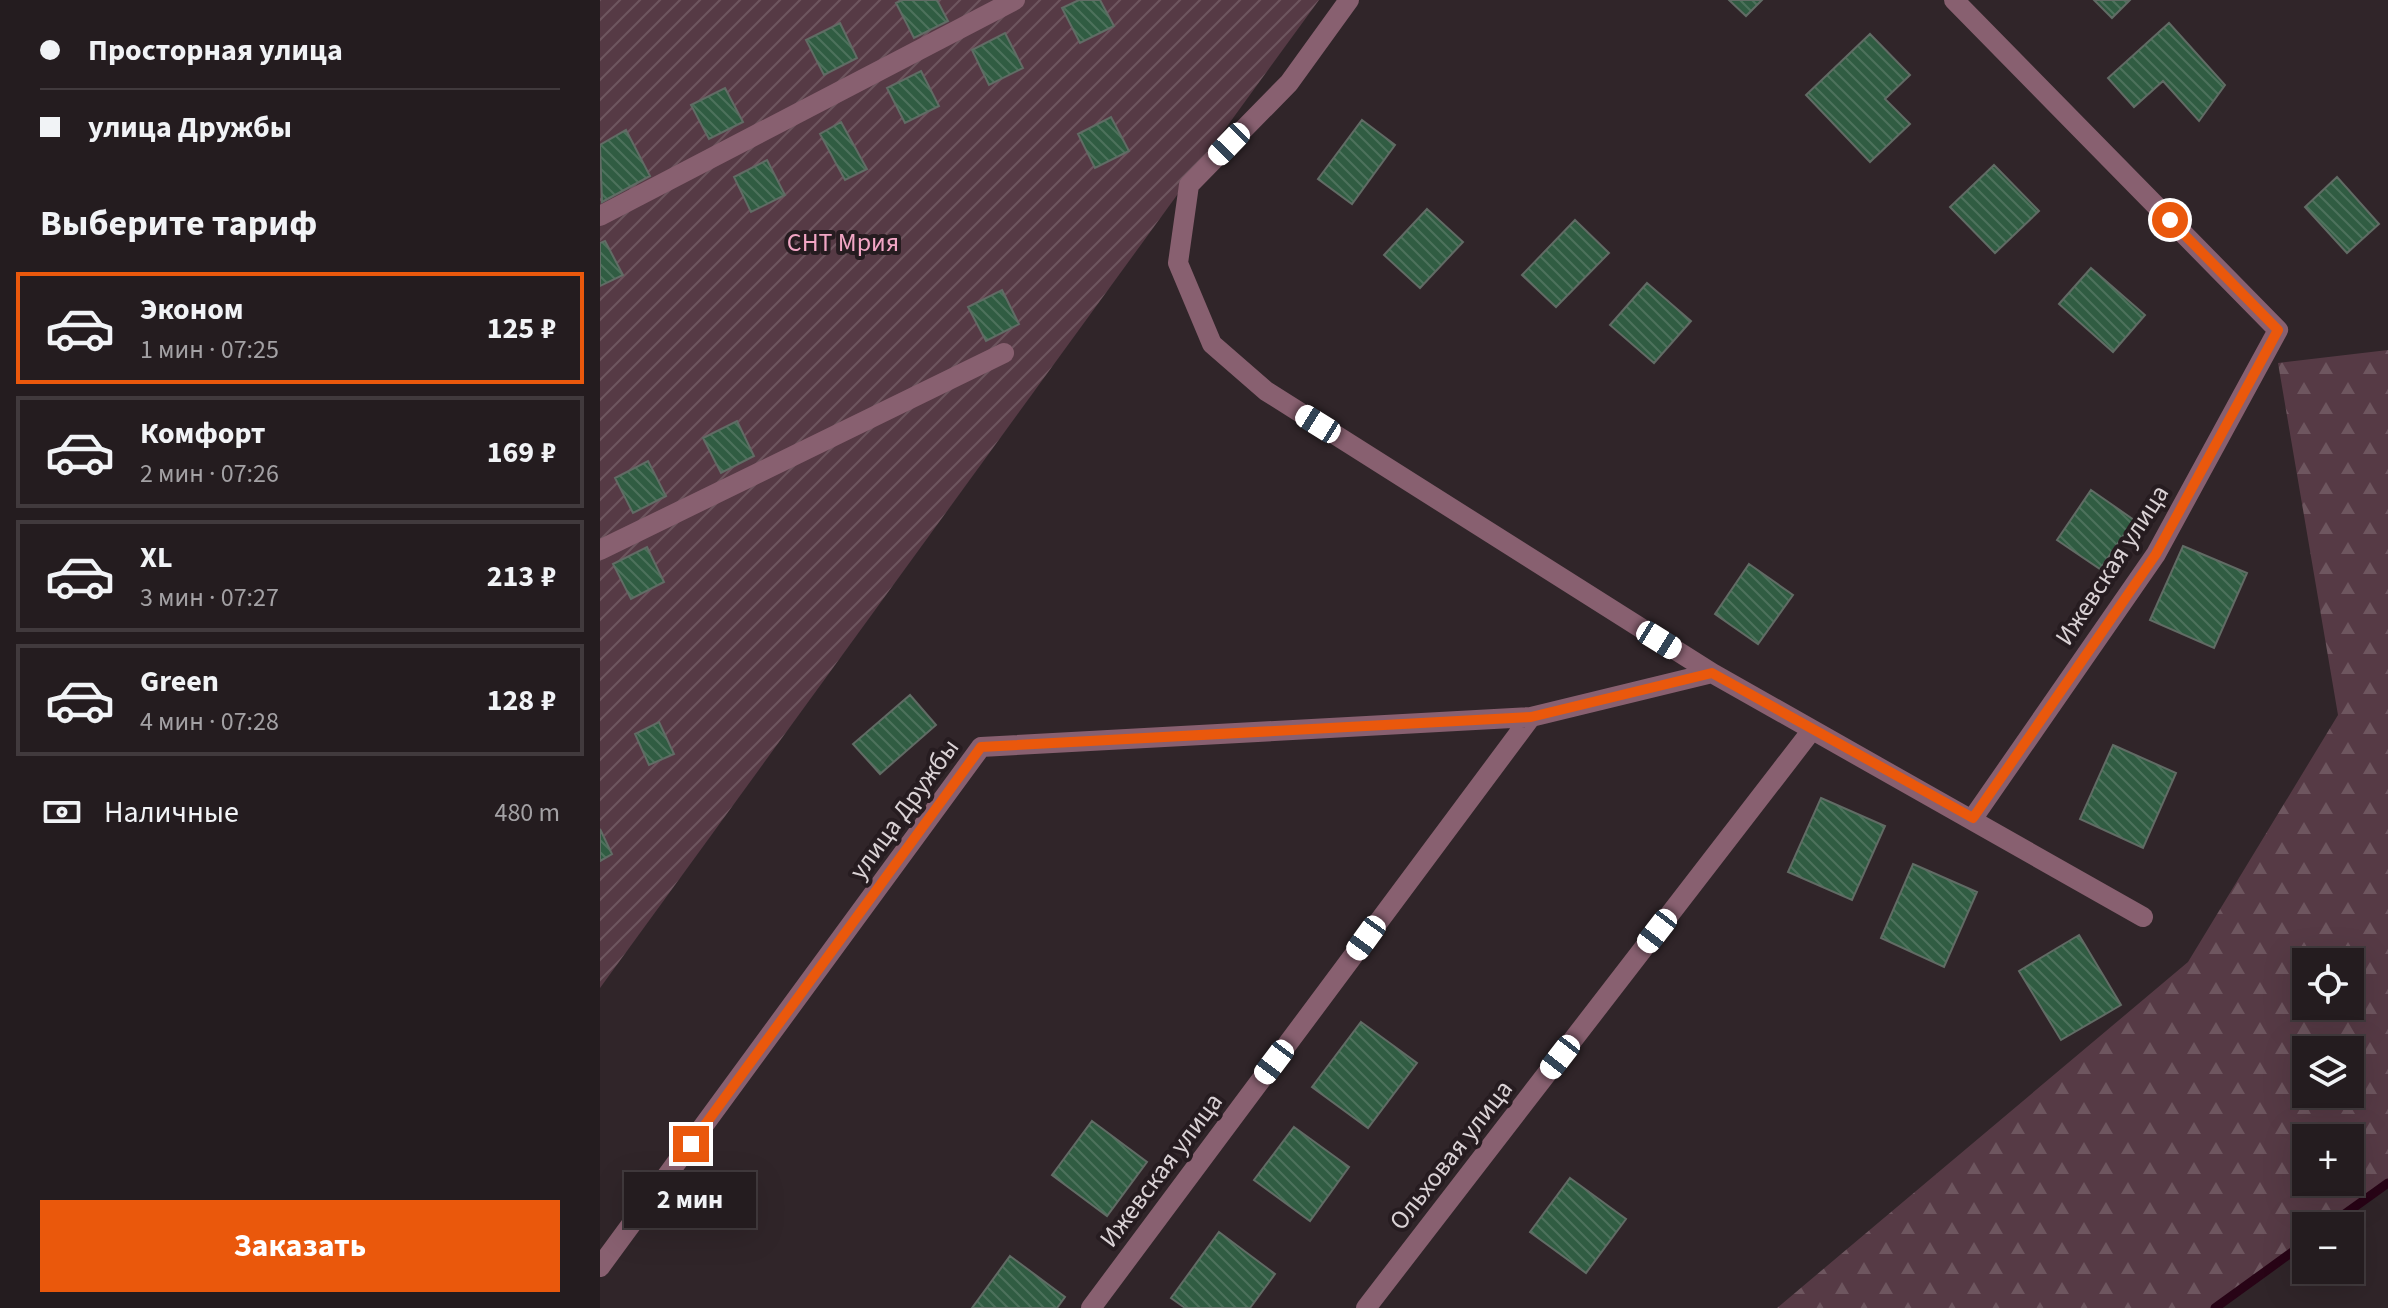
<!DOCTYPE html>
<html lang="ru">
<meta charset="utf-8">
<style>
:root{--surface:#241c1f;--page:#2c2528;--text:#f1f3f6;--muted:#a3a1a4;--line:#413a3d;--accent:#ea580c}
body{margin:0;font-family:"Source Sans 3",sans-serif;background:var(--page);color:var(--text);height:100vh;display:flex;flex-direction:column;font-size:30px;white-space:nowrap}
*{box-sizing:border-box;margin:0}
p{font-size:26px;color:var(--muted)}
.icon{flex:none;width:44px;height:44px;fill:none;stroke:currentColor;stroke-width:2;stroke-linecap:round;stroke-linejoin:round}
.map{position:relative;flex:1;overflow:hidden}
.panel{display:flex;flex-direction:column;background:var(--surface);width:600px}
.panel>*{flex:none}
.guide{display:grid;align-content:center;height:176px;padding:0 40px;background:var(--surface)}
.fabs{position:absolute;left:1692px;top:948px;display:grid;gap:16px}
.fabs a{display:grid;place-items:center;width:72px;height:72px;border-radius:0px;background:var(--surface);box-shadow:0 8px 32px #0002,0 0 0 2px var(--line);font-size:40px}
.end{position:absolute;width:36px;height:36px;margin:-18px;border:10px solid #ea580c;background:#fff;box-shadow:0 0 0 4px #fff}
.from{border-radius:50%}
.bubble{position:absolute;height:56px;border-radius:0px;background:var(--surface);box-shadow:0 8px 32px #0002,0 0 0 2px var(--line);font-size:26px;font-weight:700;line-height:56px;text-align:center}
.car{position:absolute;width:24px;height:48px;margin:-24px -12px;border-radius:10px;box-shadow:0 0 6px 2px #0007;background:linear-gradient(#fff 24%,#345 0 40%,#fff 0 76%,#345 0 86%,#fff 0)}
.guide b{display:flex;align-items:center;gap:28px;height:76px;font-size:30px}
.guide b+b{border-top:2px solid var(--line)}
.guide i{width:20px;height:20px;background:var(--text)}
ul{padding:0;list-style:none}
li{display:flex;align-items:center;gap:24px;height:112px;margin:0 16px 12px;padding:0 24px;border:4px solid var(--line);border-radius:0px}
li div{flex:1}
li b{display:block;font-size:30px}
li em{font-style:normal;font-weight:700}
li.current{border-color:var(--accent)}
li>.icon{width:72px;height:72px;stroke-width:1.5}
h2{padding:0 40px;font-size:36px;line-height:96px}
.pay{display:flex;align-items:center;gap:20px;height:88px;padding:0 40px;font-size:30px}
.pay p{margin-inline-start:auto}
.action{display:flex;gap:16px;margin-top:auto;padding:16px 40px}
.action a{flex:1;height:92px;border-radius:0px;background:var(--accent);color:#fff;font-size:32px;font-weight:700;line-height:92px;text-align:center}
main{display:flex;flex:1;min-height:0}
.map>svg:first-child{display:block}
.forest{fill:url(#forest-firs);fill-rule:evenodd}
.garden{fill:url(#garden-furrows)}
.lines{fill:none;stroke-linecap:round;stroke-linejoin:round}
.stream{stroke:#280416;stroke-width:9}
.building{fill:url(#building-back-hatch);stroke:#616c65;stroke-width:2}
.minor{stroke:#886070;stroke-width:20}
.route{stroke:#ea580c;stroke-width:10}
.labels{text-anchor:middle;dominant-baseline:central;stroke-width:8;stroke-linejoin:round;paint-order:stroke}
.park-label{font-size:26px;fill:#f2a6c5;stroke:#261c20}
.street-label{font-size:26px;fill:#dad2d5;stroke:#261c20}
</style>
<main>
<section class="panel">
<div class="guide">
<b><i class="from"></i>Просторная улица</b>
<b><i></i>улица Дружбы</b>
</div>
<h2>Выберите тариф</h2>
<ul>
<li class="current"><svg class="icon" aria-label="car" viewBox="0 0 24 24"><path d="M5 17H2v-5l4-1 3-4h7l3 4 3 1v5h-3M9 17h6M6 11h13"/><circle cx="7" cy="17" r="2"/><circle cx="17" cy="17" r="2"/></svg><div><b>Эконом</b><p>1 мин · 07:25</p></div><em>125 ₽</em></li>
<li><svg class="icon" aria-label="car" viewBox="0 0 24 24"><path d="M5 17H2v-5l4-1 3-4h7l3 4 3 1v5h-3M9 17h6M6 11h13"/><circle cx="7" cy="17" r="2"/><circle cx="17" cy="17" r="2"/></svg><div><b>Комфорт</b><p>2 мин · 07:26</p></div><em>169 ₽</em></li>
<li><svg class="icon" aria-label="car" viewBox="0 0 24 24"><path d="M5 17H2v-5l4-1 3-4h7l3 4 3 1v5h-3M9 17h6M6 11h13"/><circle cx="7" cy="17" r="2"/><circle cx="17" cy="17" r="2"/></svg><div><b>XL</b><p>3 мин · 07:27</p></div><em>213 ₽</em></li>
<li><svg class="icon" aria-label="car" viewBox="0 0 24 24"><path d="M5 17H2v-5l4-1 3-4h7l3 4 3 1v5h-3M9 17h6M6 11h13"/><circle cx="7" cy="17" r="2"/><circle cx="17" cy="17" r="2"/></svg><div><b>Green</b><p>4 мин · 07:28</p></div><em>128 ₽</em></li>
</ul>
<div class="pay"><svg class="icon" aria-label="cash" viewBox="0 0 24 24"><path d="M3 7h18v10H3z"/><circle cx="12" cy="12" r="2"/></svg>Наличные<p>480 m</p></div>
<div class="action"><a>Заказать</a></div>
</section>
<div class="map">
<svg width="1788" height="1308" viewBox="0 0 1788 1308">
<defs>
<pattern id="forest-firs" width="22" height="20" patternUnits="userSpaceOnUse" patternTransform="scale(2)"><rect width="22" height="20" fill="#563a45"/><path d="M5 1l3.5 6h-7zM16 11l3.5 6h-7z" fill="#6e565f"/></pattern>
<pattern id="garden-furrows" width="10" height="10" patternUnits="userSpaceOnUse" patternTransform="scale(2)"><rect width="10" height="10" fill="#563a45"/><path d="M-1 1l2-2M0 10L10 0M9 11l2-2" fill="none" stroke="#6e565f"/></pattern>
<pattern id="building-back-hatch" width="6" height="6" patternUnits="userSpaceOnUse" patternTransform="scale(2)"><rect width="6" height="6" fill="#305c42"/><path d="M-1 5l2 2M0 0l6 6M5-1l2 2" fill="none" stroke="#4d725c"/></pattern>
</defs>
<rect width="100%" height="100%" fill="#302529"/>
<path class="forest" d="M1788 350V1183L1728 1226H1706V1242L1615 1308H1177L1588 962 1738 715 1678 363ZM1706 962H1750V1006H1706ZM1706 1050H1750V1094H1706ZM1706 1138H1750V1182H1706Z"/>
<path class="garden" d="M0 0H719L0 988Z"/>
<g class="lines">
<path class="stream" d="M1728 1226 1788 1183
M1615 1308 1706 1242"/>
</g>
<path class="building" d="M302 0H337L348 21 314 38 296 3Z
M479 0H500L514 26 480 43 462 8Z
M1129 0H1162L1146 16Z
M1494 0H1530L1512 18Z
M240 23 257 58 224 75 206 40Z
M1569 23 1625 85 1599 121 1563 81 1534 107 1508 78Z
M405 33 423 68 389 85 372 50Z
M1270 34 1310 75 1285 99 1310 124 1270 162 1206 95Z
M321 71 339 106 305 123 287 88Z
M125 88 143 122 109 139 91 105Z
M511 117 529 151 495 168 478 134Z
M762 120 795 145 752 204 718 179Z
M241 122 267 169 245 180 220 134Z
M26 130 50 176 2 202 0 145Z
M167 160 185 195 151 212 134 177Z
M1394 165 1439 211 1395 253 1350 207Z
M1737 177 1779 224 1747 253 1705 207Z
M827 209 863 242 820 288 784 255Z
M975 220 1009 253 956 307 922 275Z
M5 241 23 275 0 286V243Z
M1491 268 1545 315 1513 352 1459 304Z
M1047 283 1091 321 1054 363 1010 325Z
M402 290 419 324 386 341 368 307Z
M137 421 154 456 121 473 103 438Z
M48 461 66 496 33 513 15 478Z
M1491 490 1534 520 1500 569 1457 540Z
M1583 546 1647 573 1614 648 1550 620Z
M47 547 64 582 31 599 13 564Z
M1149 564 1193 595 1158 644 1115 614Z
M310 695 336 725 280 774 253 744Z
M59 722 74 754 49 765 35 734Z
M1513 745 1576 773 1543 848 1480 819Z
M1221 798 1285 826 1252 900 1188 872Z
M0 829 12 854 0 861Z
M1313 864 1377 892 1344 967 1281 938Z
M1479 935 1521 1005 1461 1040 1419 971Z
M761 1022 817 1063 768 1128 712 1087Z
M492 1121 547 1162 507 1216 452 1175Z
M694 1127 749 1167 710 1221 654 1180Z
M970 1178 1026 1219 986 1273 930 1232Z
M619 1232 675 1274 650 1308H585L571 1298Z
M410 1256 465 1297 457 1308H372Z"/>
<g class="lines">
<path class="minor" d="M749 0 689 83 589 185 578 263 612 344 666 391 1112 673
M1354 0 1678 330 1556 554 1373 818
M0 216 415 0
M0 550 404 353
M0 1267 381 747 931 717 1112 673 1543 917
M491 1308 931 717
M766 1308 1212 730"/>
</g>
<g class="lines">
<path class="route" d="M91 1144 381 747 931 717 1112 673 1373 818 1556 554 1678 330 1570 220"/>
</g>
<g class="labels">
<g class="park-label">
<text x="243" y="242">СНТ Мрия</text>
</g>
<g class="street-label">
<text transform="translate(1512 565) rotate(-57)">Ижевская улица</text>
<text transform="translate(304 809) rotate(-54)">улица Дружбы</text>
<text transform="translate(851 1155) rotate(-52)">Ольховая улица</text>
<text transform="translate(561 1170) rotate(-53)">Ижевская улица</text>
</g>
</g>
</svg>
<div class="fabs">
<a><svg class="icon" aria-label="locate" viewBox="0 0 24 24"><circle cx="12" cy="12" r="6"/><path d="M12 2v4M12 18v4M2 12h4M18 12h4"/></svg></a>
<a><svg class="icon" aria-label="layers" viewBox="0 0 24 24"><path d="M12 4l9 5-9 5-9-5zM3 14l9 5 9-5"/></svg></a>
<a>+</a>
<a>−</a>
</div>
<i class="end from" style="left:1570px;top:220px"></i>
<i class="end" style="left:91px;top:1144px"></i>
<div class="bubble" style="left:24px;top:1172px;width:132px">2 мин</div>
<i class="car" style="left:629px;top:144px;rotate:224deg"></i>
<i class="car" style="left:718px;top:424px;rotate:302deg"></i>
<i class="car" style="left:1059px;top:640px;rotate:122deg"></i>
<i class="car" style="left:1057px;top:931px;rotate:218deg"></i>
<i class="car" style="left:766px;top:938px;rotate:216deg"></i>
<i class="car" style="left:960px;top:1057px;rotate:218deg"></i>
<i class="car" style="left:674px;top:1062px;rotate:217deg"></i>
</div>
</main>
